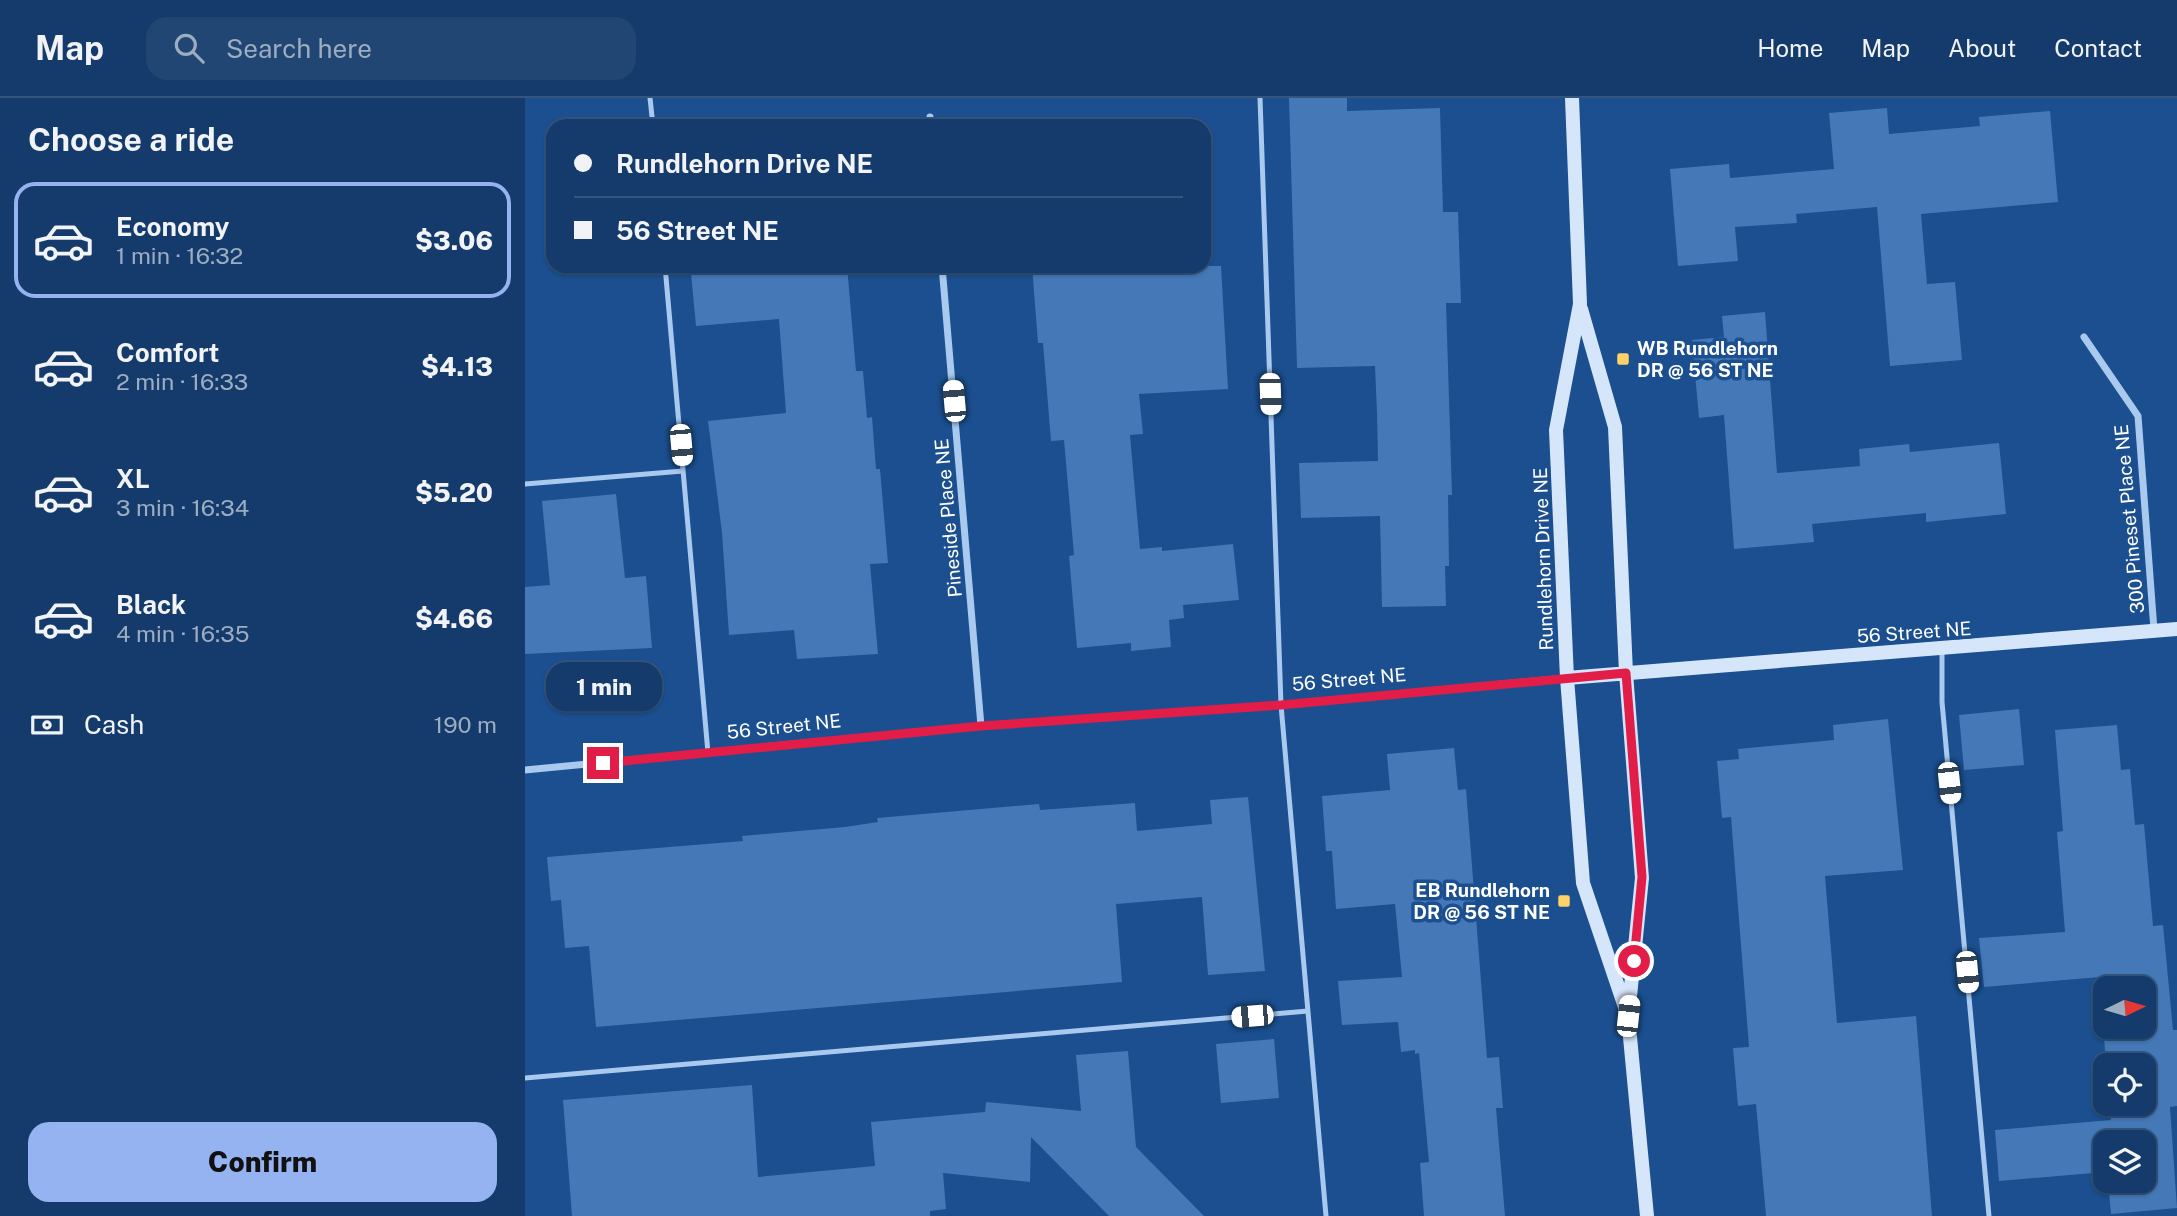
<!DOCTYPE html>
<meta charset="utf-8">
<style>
:root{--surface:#143b6b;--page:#214673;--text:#f1f3f6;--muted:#9dadc1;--line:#33557e;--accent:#95b2f1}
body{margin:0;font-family:"Public Sans",sans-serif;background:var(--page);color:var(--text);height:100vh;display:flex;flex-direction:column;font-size:26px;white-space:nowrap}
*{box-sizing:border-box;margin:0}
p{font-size:23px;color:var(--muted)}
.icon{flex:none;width:38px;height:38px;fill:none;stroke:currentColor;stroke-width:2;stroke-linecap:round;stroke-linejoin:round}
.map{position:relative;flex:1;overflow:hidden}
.drawer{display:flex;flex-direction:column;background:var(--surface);width:525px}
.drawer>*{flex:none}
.hud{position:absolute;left:21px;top:21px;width:665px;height:154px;border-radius:21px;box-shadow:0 2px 5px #0004,0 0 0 2px var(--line);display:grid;align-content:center;height:154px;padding:0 28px;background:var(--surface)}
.needle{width:46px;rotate:85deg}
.tools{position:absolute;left:1568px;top:878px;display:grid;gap:14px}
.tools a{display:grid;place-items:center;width:63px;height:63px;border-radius:14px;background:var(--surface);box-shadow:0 2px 5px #0004,0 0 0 2px var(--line);font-size:35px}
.end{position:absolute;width:32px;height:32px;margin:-16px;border:9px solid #e11d48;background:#fff;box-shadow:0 0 0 4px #fff}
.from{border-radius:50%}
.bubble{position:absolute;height:49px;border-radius:21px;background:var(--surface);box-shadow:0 2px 5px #0004,0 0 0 2px var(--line);font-size:23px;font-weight:800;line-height:49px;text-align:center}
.car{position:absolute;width:21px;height:42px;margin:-21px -10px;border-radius:9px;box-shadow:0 0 5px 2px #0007;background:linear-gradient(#fff 24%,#345 0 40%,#fff 0 76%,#345 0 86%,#fff 0)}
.hud b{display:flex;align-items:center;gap:24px;height:66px;font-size:26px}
.hud b+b{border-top:2px solid var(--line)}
.hud i{width:18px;height:18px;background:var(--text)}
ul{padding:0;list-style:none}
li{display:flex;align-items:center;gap:21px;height:116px;margin:0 14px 10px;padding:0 14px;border:4px solid transparent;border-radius:21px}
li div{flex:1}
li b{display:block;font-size:26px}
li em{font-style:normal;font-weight:800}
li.on{border-color:var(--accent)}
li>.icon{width:63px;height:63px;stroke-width:1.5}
h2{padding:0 28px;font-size:32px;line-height:84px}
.pay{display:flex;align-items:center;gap:18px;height:77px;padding:0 28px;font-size:26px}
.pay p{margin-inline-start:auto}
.button{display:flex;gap:14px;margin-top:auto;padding:14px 28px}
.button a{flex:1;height:80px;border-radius:21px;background:var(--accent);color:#111;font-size:28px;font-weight:800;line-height:80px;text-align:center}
header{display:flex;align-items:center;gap:42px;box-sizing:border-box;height:98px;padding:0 35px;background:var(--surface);border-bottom:2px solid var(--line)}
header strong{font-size:33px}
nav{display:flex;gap:38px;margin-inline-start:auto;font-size:24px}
.search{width:490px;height:63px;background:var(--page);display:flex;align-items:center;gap:18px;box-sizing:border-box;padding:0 24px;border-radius:21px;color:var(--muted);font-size:26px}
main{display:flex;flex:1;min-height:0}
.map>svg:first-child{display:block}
.building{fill:#4478b7;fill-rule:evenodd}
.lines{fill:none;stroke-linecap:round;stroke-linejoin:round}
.lane{stroke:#a9c9ee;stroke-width:5}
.street{stroke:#a9c9ee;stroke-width:7}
.secondary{stroke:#d6e6fa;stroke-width:14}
.route{stroke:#e11d48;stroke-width:9}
.poi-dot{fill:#ffd166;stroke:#1b4f8f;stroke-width:2.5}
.labels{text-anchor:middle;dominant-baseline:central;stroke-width:7;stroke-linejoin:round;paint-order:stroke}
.poi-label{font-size:19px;font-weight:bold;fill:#fff;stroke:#1b4f8f;text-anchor:start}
.street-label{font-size:19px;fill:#fff;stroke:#1b4f8f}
</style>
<header>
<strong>Map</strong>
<div class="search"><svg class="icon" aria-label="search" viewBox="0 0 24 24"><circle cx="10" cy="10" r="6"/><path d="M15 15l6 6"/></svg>Search here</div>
<nav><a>Home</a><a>Map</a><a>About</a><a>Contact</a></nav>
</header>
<main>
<section class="drawer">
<h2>Choose a ride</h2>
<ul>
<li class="on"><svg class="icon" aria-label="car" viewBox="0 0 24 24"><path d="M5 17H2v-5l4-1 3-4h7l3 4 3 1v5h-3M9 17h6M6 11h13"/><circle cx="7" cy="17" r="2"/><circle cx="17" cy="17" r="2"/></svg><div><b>Economy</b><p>1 min · 16:32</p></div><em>$3.06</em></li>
<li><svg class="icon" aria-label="car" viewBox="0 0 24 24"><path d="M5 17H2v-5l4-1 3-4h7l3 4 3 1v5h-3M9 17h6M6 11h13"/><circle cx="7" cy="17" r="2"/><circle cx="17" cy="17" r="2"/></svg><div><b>Comfort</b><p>2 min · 16:33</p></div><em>$4.13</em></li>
<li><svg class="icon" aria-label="car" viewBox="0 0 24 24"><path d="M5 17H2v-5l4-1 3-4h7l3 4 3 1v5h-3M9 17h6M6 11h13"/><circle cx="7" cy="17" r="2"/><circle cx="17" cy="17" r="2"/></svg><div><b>XL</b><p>3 min · 16:34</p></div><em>$5.20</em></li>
<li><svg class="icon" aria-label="car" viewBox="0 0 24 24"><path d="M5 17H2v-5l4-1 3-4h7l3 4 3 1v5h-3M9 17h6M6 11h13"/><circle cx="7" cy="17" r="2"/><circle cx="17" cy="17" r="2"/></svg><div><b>Black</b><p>4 min · 16:35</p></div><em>$4.66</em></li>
</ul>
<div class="pay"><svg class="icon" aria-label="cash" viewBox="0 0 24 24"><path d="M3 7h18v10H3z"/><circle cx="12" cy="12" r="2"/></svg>Cash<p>190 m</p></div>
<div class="button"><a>Confirm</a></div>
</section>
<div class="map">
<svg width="1652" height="1118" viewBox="0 0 1652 1118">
<rect width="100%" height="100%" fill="#1b4f8f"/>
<path class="building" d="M764 0H822V13L915 10 918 114H933L936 205H921L927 397H923L924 468H920L921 508 857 509 855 418 776 420 774 365 853 363 852 315 850 268 772 270Z
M1362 10 1364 36 1455 28 1454 19 1525 13 1533 104 1396 116 1402 186 1430 184 1437 262 1365 268 1352 109 1271 116 1272 125 1210 129 1213 163 1153 168 1145 71 1204 66 1205 80 1309 71 1304 15Z
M235 168H322L331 273H338L342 320 347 319 351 371H355L363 465 345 466 353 556 272 561 269 532 204 537 197 435 183 323 261 315 254 221 171 228 166 175Z
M507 168H696L703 291 614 296 618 336 605 337 615 451 637 449V453L708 446 714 502 658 507 659 520 644 522 646 549 606 553V545L552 550 544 458 549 457 539 342 526 343 518 245H513Z
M1240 214 1252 375 1335 368 1334 351 1384 346 1385 354 1474 345 1481 416 1401 424V415L1287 426 1289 444 1209 451 1199 317 1174 320 1167 242 1199 239 1197 218Z
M91 396 100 480 121 478 127 550 0 556V489L25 487 17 403Z
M1494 611 1499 667 1439 672 1434 617Z
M1363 621 1378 772 1300 778 1312 925 1391 918 1407 1118H1241L1231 1006 1213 1008 1208 950 1224 949 1206 719 1197 720 1192 663 1214 661 1213 651 1309 642 1308 627Z
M1592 627 1596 672 1605 671 1610 727 1619 726 1628 828 1638 827 1648 932H1652V1008L1645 1009 1652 1110 1586 1116 1583 1083H1619V1045H1580V1074L1474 1083 1470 1032 1586 1022 1584 1006H1619V968H1581L1575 879 1459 889 1454 840 1540 834 1532 734 1538 733 1530 632ZM1580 891H1619V929H1580Z
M929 650 933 692 941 691 962 960 974 959 978 1010H971L980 1118H899L895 1065 904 1064 894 955 890 956V952L876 954 873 924 817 927 813 883 877 879 870 806 811 811 807 753H801L797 698 865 692 862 656Z
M723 699 740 873 683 877 677 799 591 806 597 884 71 929 64 848 40 850 36 802 26 803 22 759 218 743 217 738 320 729 353 724 352 720 514 706 515 712 610 705 612 733 687 726 685 702Z
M749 941 754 1000 696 1005 691 946Z
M603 953 611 1049 679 1118H584L506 1039 505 1084 418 1075 421 1111 405 1113V1118H47L38 1002 227 987 233 1079 350 1068 346 1024 460 1014 461 1004 556 1013 551 957Z"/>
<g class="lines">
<path class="lane" d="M125 0 128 28
M735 0 756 607 801 1118
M140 168 183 655
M0 386 158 373
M1417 552V604L1464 1118
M0 980 783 913"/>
<path class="street" d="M405 19 406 28
M417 168 456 628
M1559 239 1613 318 1629 532
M0 672 456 628 756 607 1042 580"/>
<path class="secondary" d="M1047 0 1055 206 1031 332 1042 580 1058 785 1103 918
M1056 211 1090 329 1101 575 1117 780 1103 918 1122 1118
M1042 580 1652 531"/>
</g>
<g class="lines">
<path class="route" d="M78 665 456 628 756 607 1101 575 1117 779 1109 863"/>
</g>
<g class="poi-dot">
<rect x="1091" y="254" width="14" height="14" rx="3.5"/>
<rect x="1032" y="796" width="14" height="14" rx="3.5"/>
</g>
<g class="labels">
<g class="poi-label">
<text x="1112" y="250">WB Rundlehorn<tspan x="1112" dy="22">DR @ 56 ST NE</tspan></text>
<text x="1025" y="792" text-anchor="end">EB Rundlehorn<tspan x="1025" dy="22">DR @ 56 ST NE</tspan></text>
</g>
<g class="street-label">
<text transform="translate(423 420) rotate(-95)">Pineside Place NE</text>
<text transform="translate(1604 421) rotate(-95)">300 Pineset Place NE</text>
<text transform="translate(1018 461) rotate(-92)">Rundlehorn Drive NE</text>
<text transform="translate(1389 534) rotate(-4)">56 Street NE</text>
<text transform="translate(824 581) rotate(-5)">56 Street NE</text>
<text transform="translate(259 628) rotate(-6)">56 Street NE</text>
</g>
</g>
</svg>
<div class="tools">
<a><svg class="needle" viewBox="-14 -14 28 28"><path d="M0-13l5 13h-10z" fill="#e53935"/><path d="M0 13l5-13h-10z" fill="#9dadc1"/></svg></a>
<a><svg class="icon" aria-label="locate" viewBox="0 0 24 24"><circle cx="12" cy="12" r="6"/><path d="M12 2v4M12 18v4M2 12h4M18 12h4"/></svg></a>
<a><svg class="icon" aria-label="layers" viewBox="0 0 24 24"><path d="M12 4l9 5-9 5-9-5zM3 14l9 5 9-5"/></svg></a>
</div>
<i class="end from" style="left:1109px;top:863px"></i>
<i class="end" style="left:78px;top:665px"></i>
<div class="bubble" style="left:21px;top:564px;width:116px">1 min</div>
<i class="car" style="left:745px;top:296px;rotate:178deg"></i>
<i class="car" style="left:429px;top:303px;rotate:355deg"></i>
<i class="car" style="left:156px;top:347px;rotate:175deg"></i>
<i class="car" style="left:1424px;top:685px;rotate:174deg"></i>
<i class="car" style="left:1442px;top:874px;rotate:175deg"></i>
<i class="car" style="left:727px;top:918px;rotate:265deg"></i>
<i class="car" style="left:1103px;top:918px;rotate:6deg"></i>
<div class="hud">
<b><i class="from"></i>Rundlehorn Drive NE</b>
<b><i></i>56 Street NE</b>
</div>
</div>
</main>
